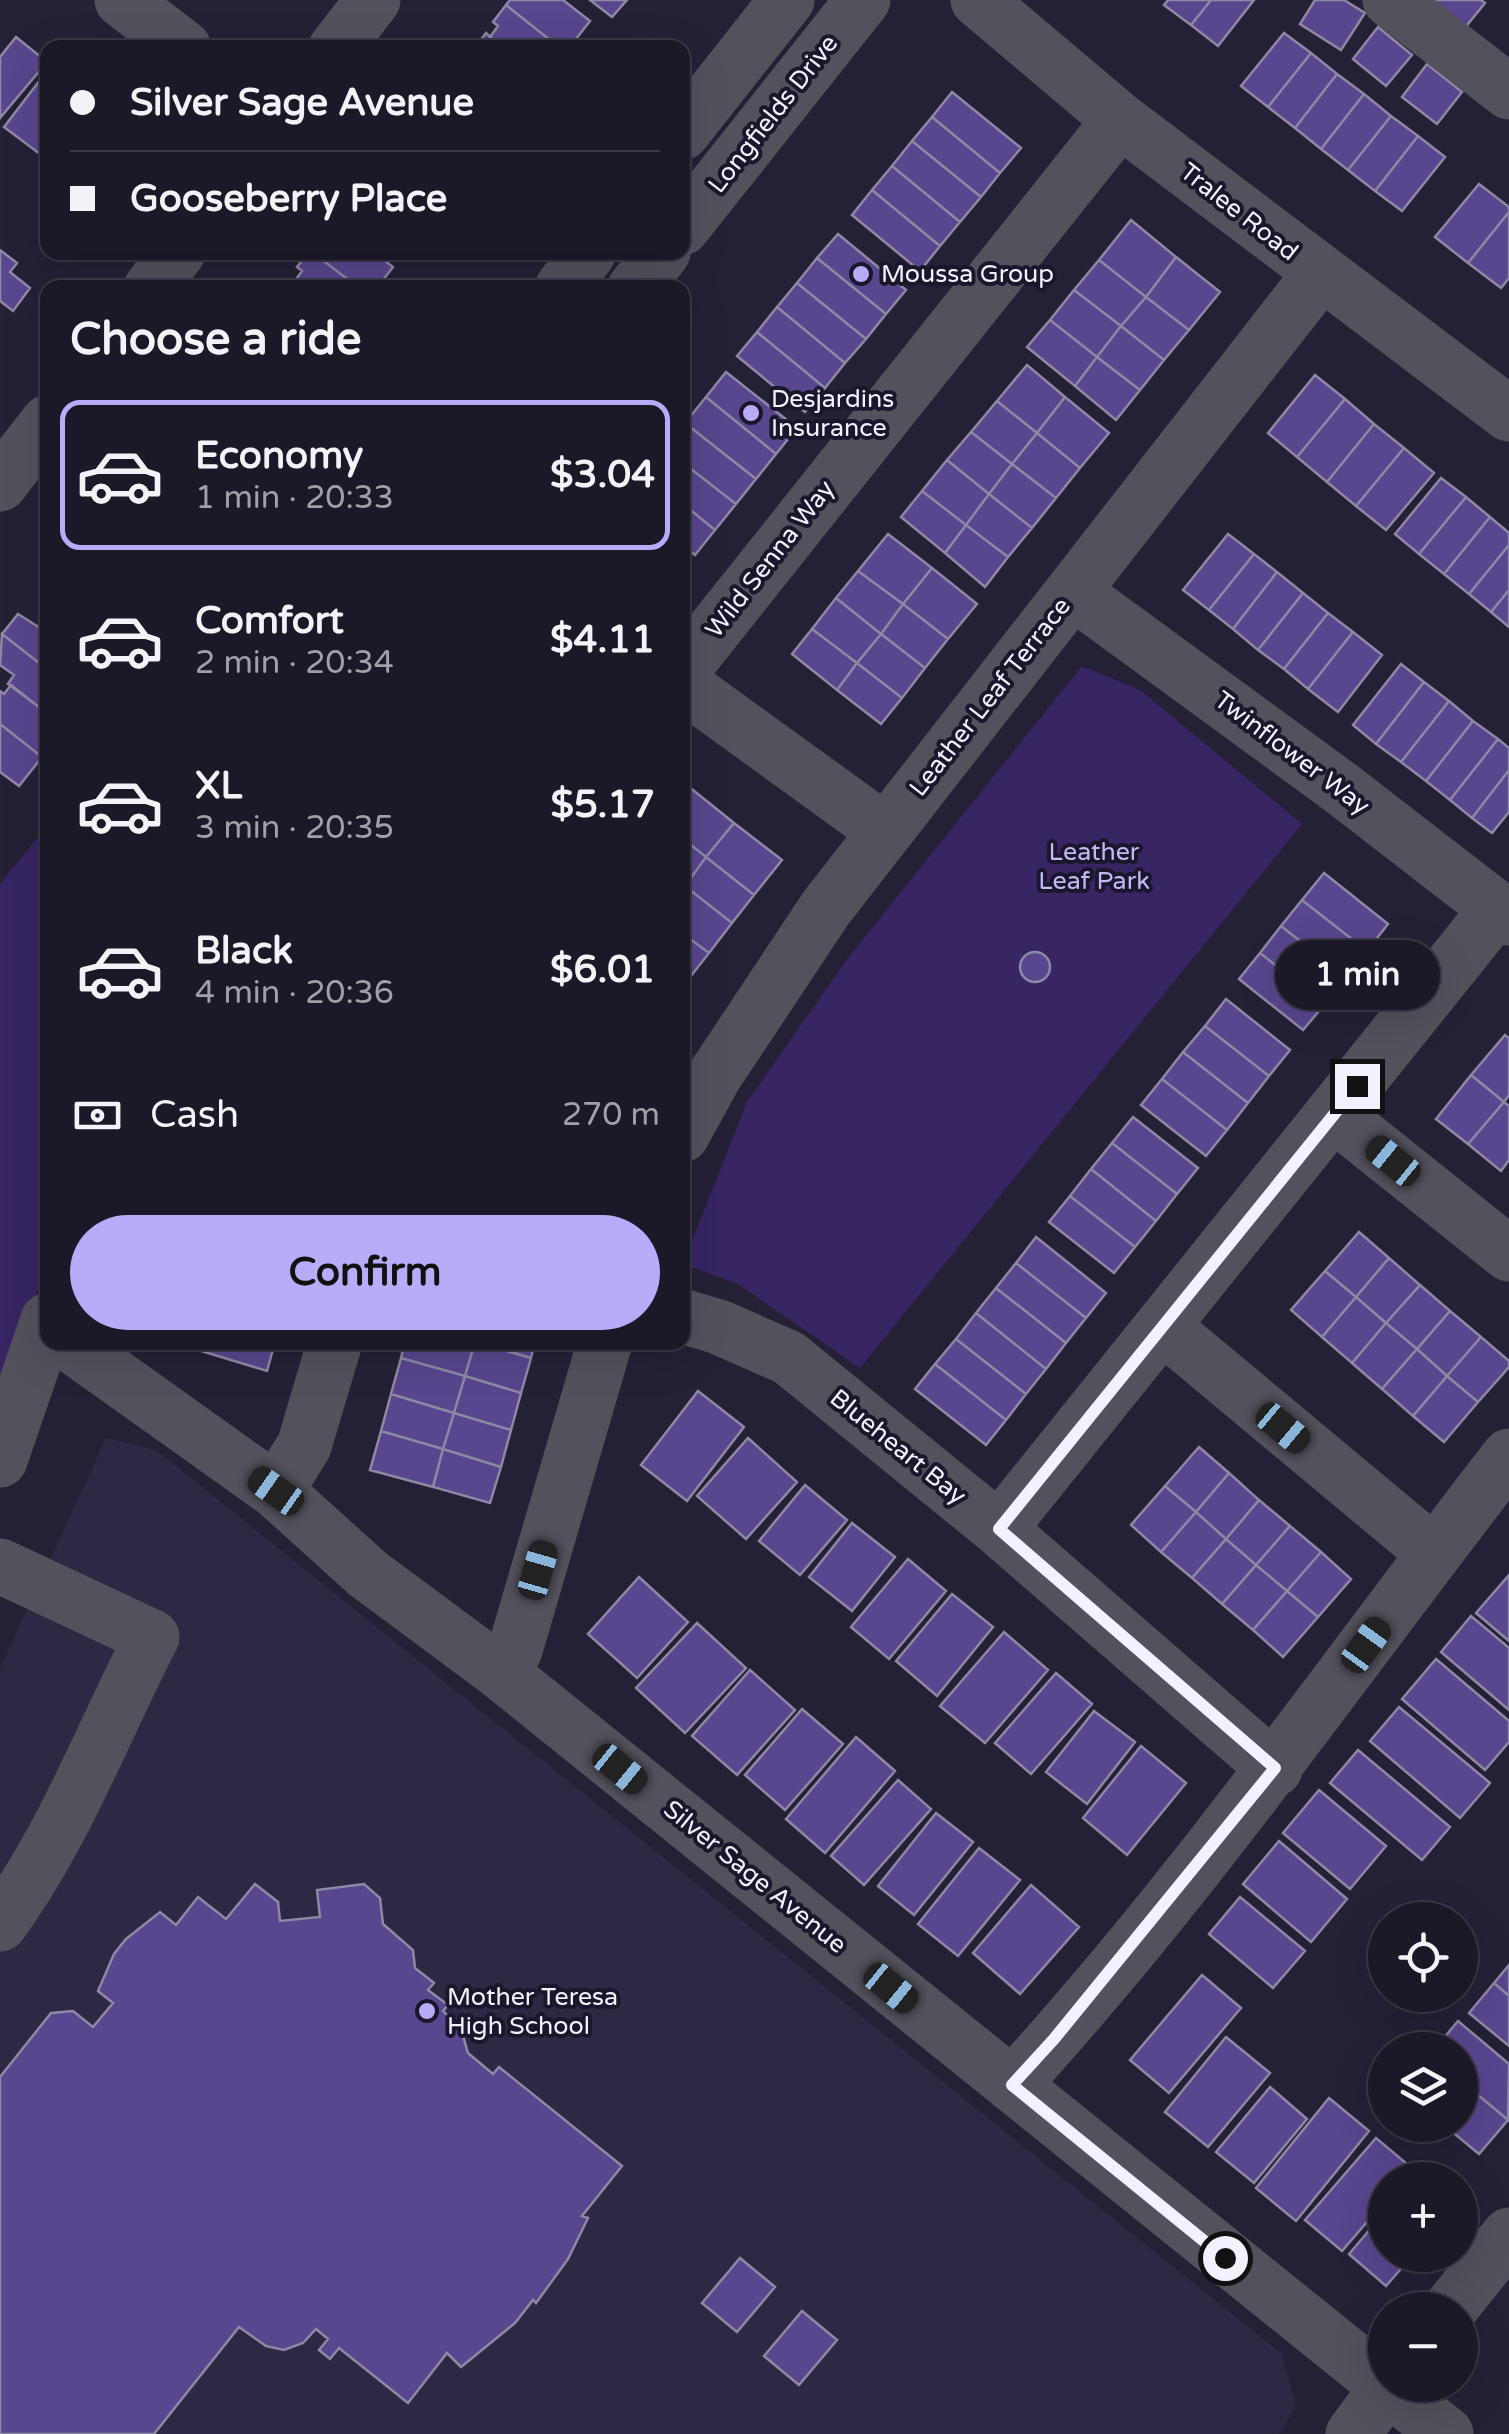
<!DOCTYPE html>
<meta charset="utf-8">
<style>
:root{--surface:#1b1828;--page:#282534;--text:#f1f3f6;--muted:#a0a0a8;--line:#393745;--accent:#b9abf7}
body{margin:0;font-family:"Varela Round",sans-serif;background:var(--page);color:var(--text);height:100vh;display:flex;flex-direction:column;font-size:38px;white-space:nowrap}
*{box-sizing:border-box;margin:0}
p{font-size:32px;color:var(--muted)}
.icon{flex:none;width:55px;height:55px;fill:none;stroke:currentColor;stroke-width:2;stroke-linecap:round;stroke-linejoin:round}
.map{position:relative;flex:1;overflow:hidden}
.side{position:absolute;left:40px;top:280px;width:650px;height:1070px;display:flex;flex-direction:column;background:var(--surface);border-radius:20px;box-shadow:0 10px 40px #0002,0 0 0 2px var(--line)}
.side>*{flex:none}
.banner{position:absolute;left:40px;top:40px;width:650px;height:220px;border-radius:20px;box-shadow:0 10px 40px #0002,0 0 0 2px var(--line);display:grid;align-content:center;height:220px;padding:0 30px;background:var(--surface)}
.buttons{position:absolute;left:1368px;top:1902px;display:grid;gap:20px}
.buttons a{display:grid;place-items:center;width:110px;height:110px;border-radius:50%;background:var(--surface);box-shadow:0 10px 40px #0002,0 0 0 2px var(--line);font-size:50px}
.end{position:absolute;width:45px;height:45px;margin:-22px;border:12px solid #f3f1fe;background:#111;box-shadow:0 0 0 5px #111}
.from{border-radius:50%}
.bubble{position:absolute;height:70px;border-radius:35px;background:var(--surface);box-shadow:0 10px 40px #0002,0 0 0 2px var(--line);font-size:32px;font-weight:700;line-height:70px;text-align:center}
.car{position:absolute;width:30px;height:60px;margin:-30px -15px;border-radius:12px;box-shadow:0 0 8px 2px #0007;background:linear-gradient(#222 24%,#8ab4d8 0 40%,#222 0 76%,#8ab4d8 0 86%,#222 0)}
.banner b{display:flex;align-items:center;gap:35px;height:95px;font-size:38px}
.banner b+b{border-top:2px solid var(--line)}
.banner i{width:25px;height:25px;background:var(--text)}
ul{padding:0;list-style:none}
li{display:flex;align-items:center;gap:30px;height:150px;margin:0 20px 15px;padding:0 10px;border:5px solid transparent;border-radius:20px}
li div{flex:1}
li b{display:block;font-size:38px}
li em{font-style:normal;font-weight:700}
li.on{border-color:var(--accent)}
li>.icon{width:90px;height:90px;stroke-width:1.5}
h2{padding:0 30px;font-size:45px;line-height:120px}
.pay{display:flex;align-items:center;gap:25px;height:110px;padding:0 30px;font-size:38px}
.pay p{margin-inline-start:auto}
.button{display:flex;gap:20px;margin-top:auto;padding:20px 30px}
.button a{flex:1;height:115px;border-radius:60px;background:var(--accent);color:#111;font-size:40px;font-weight:700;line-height:115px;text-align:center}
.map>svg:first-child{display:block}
.built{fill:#2e2844}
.green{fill:#372564}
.building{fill:#58468e;stroke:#8d88a4;stroke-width:2.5}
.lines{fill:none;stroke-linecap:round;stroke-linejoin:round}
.minor{stroke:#53515c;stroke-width:55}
.route{stroke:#f3f1fe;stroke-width:12}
.poi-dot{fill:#b9abf7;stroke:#1b162b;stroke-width:4}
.labels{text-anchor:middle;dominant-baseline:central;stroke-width:8;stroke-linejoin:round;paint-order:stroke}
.street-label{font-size:25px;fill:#f3f1fe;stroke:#1b162b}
.poi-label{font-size:25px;fill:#f3f1fe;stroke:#1b162b;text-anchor:start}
.park-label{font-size:25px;fill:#c3b8f6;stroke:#1b162b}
</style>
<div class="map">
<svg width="1509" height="2434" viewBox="0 0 1509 2434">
<rect width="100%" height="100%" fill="#242036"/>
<path class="built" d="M106 1438 156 1450 1282 2354 1296 2407 1279 2434H0V1668Z"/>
<path class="green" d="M1082 666 1140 690 1302 824 860 1368 738 1284 683 1264 747 1102 848 958Z
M47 826V1260L0 1403V884Z"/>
<path class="building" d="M510 0H563L590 21 569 48H560L506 5Z
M590 0H627L612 17Z
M1168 0H1211L1191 25 1164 5Z
M1211 0H1254L1218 46 1191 25Z
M1315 0H1344L1365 13 1341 50 1300 24Z
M1429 0H1481L1485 3 1464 29Z
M506 5 560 48H503L490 37 498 26 493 22Z
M1378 27 1412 55 1386 86 1353 59Z
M486 33 503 48H466L471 41 476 46Z
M1284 33 1311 53 1268 107 1241 86Z
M16 37 47 62 0 118V57Z
M1311 53 1337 74 1295 128 1268 107Z
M1427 64 1462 92 1437 124 1402 97Z
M47 71 48 72V160L4 127Z
M1337 74 1364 94 1321 149 1295 128Z
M952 92 1021 148 1000 173 932 117Z
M1364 94 1391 116 1348 170 1321 149Z
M1391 116 1418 136 1375 191 1348 170Z
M932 117 1000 173 981 197 912 141Z
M1418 136 1445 157 1402 211 1375 191Z
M912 141 981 197 960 222 892 166Z
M892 166 960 222 940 246 872 190Z
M1479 184 1509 207V212L1468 263 1435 237Z
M872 190 940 246 920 271 852 215Z
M1509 212V278L1501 288 1468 263Z
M1131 220 1176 257 1146 297 1099 260Z
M838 234 906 290 886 314 817 258Z
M0 250 17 263 10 272 30 288 13 311 0 301Z
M308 252H312L359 288H295L292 285 302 271 297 267Z
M312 252H374L393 267 377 288H359Z
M1176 257 1220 292 1189 330 1146 297Z
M817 258 886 314 866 339 797 283Z
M1099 260 1146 297 1121 326 1074 290Z
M797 283 866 339 845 363 777 307Z
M1074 290 1121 326 1097 357 1050 320Z
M1146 297 1189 330 1164 360 1121 326Z
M777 307 845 363 825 388 757 332Z
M1050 320 1097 357 1075 386 1027 347Z
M1121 326 1164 360 1140 390 1097 357Z
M757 332 825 388 805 412 737 356Z
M1097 357 1140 390 1116 420 1075 386Z
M1027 365 1065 397 1037 433 997 401Z
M726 372 797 428 776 454 706 397Z
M1315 375 1345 399 1297 457 1268 433Z
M706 397 776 454 756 479 685 423Z
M1065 397 1109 433 1080 468 1037 433Z
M1345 399 1374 424 1327 482 1297 457Z
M997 401 1037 433 1012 464 971 432Z
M685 423 756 479 736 504 682 462Z
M1374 424 1404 448 1356 506 1327 482Z
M971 432 1012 464 989 494 947 460Z
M1037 433 1080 468 1056 498 1012 464Z
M1404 448 1434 473 1386 530 1356 506Z
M947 460 989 494 966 525 922 491Z
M682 462 736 504 715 530 682 503Z
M1012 464 1056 498 1032 528 989 494Z
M1441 478 1466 497 1419 554 1395 534Z
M922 491 966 525 945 553 901 517Z
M989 494 1032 528 1008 557 966 525Z
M1466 497 1490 517 1444 574 1419 554Z
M682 503 715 530 695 555 682 545Z
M1490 517 1509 533V545L1469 594 1444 574Z
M966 525 1008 557 985 587 945 553Z
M888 534 932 568 903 604 858 571Z
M1228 534 1254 554 1209 610 1183 590Z
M1509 545V590L1491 612 1469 594Z
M1254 554 1277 572 1233 629 1209 610Z
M932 568 977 604 948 639 903 604Z
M858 571 903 604 881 634 836 598Z
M1277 572 1303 593 1258 650 1233 629Z
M1509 590V627L1491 612Z
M1303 593 1328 613 1284 669 1258 650Z
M836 598 881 634 857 663 812 629Z
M903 604 948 639 925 668 881 634Z
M1328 613 1353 632 1308 689 1284 669Z
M18 614 48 633V670L2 634Z
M812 629 857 663 837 690 792 654Z
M1353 632 1382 655 1338 712 1308 689Z
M2 634 48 670V714L8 684 14 675 0 665Z
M881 634 925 668 902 698 857 663Z
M857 663 902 698 881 724 837 690Z
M1401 664 1424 682 1376 744 1353 725Z
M1424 682 1449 701 1401 762 1376 744Z
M11 685 48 714 47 761 0 724V691L4 694Z
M1449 701 1473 721 1426 781 1401 762Z
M1473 721 1498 739 1450 800 1426 781Z
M0 724 42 757 19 786 0 772Z
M1498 739 1509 748V770L1472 818 1450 800Z
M1509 770V812L1492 833 1472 818Z
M688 786 734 823 706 857 682 838V792Z
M734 823 782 860 754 895 706 857Z
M682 838 706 857 685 886 682 884Z
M706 857 754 895 732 923 685 886Z
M1324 873 1388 924 1367 951 1302 900Z
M685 886 732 923 709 953 682 933Z
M1302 900 1367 951 1346 977 1281 926Z
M1281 926 1346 977 1325 1004 1260 953Z
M682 933 709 953 687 981 682 977Z
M1020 967a15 15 0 1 1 30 0a15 15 0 1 1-30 0Z
M1260 953 1325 1004 1303 1030 1239 979Z
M1226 999 1290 1050 1269 1076 1205 1026Z
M1205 1026 1269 1076 1248 1103 1183 1052Z
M1505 1035 1509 1038V1095L1504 1102 1471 1075Z
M1183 1052 1248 1103 1227 1130 1162 1079Z
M1471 1075 1504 1102 1468 1144 1436 1119Z
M1162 1079 1227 1130 1206 1156 1141 1105Z
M1504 1102 1509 1106V1160L1501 1171 1468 1144Z
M1133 1117 1198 1168 1177 1194 1112 1143Z
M1112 1143 1177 1194 1156 1221 1091 1169Z
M1091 1169 1156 1221 1135 1247 1070 1196Z
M1070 1196 1135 1247 1114 1273 1049 1222Z
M1359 1232 1389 1258 1356 1297 1325 1271Z
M1036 1237 1106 1293 1086 1318 1016 1263Z
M1389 1258 1420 1285 1386 1323 1356 1297Z
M1016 1263 1086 1318 1066 1343 996 1288Z
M1325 1271 1356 1297 1322 1337 1291 1310Z
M1420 1285 1450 1311 1417 1349 1386 1323Z
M996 1288 1066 1343 1046 1369 976 1313Z
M1356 1297 1386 1323 1352 1363 1322 1337Z
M1450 1311 1481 1337 1447 1376 1417 1349Z
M976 1313 1046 1369 1026 1394 956 1339Z
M1386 1323 1417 1349 1382 1389 1352 1363Z
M1481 1337 1509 1361V1367L1478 1402 1447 1376Z
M956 1339 1026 1394 1006 1420 935 1364Z
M172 1342H275L267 1371Z
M405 1342H475L465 1376 401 1358Z
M475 1342 531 1358 521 1393 465 1376Z
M479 1342H535L531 1358Z
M1417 1349 1447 1376 1413 1416 1382 1389Z
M401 1358 465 1376 454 1413 391 1394Z
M935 1364 1006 1420 986 1445 915 1389Z
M465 1376 521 1393 511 1430 454 1413Z
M1447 1376 1478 1402 1444 1442 1413 1416Z
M698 1391 744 1427 687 1501 641 1465Z
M391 1394 454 1413 443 1449 381 1431Z
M454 1413 511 1430 501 1467 443 1449Z
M381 1431 443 1449 433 1487 370 1470Z
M748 1438 797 1482 746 1539 697 1496Z
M1199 1447 1229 1473 1196 1512 1165 1486Z
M443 1449 501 1467 490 1503 433 1487Z
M1229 1473 1259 1500 1226 1539 1196 1512Z
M805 1485 847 1520 800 1575 759 1541Z
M1165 1486 1196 1512 1161 1552 1131 1525Z
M1259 1500 1290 1526 1256 1565 1226 1539Z
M1196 1512 1226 1539 1192 1578 1161 1552Z
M852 1523 895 1557 852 1611 809 1577Z
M1290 1526 1321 1552 1287 1591 1256 1565Z
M1226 1539 1256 1565 1222 1604 1192 1578Z
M1321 1552 1351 1579 1318 1617 1287 1591Z
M908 1559 946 1591 889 1659 851 1627Z
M1256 1565 1287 1591 1253 1630 1222 1604Z
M1509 1575V1641L1476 1613Z
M639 1577 688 1622 637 1678 588 1634Z
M1287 1591 1318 1617 1283 1657 1253 1630Z
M952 1594 993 1627 937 1696 896 1661Z
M1471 1616 1509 1648V1710L1441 1652Z
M697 1623 746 1668 685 1733 636 1688Z
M1004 1632 1048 1670 985 1743 940 1706Z
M1436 1659 1509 1721V1742L1485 1770 1402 1699Z
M750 1670 795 1710 737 1775 692 1736Z
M1056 1673 1092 1704 1031 1774 995 1743Z
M1399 1707 1490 1783 1460 1818 1370 1741Z
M802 1709 843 1744 785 1810 745 1775Z
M1094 1711 1135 1742 1087 1804 1046 1772Z
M856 1737 895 1771 825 1853 786 1819Z
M1141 1746 1186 1783 1127 1855 1083 1818Z
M1358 1750 1450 1827 1422 1860 1330 1783Z
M898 1780 931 1809 864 1885 831 1856Z
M1319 1790 1386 1846 1350 1889 1283 1833Z
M936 1813 973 1842 914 1915 878 1886Z
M1279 1841 1347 1899 1311 1942 1243 1884Z
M979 1848 1020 1880 958 1956 918 1924Z
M255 1884 278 1902 280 1921 320 1917 317 1890 364 1884 380 1898 383 1924 413 1950 415 1968 434 1983 428 1990 448 2005 443 2011 461 2029 468 2053 493 2074 499 2067 622 2166 582 2216 588 2218 568 2259 536 2303 533 2300 515 2323 461 2367 447 2353 408 2403 339 2348 330 2359 319 2350 328 2339 316 2329 303 2343 284 2350 266 2346 239 2327 154 2434H0V2077L51 2013 73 2011 93 2027 113 2003 98 1991 114 1954 126 1939 160 1912 176 1925 198 1897 226 1919Z
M1031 1885 1079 1927 1020 1994 973 1953Z
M1240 1897 1305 1951 1273 1988 1209 1934Z
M1509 1965V1996L1494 1983Z
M1202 1975 1241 2008 1169 2093 1130 2060Z
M1494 1983 1509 1996V2046L1469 2013Z
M1458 2021 1509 2064 1508 2120 1460 2080V2050H1434Z
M1226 2037 1270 2073 1208 2147 1165 2112Z
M1460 2080 1508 2120 1479 2154 1444 2125H1460Z
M1270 2087 1307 2119 1254 2183 1216 2152Z
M1329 2098 1369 2131 1296 2221 1256 2188Z
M1376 2138 1413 2169 1403 2180H1385V2201L1342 2251 1305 2220Z
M1426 2165 1443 2180H1413Z
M1385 2212V2255H1413L1386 2286 1349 2254Z
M740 2258 775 2287 737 2332 702 2303Z
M802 2311 837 2340 799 2385 764 2356Z"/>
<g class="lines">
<path class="minor" d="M122 0 184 48
M978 0 1120 120 1509 414
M1390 0 1509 92
M336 48 373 0
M682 133 787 0
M682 228 863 0
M151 288 178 252
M562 288 589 252
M635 288 663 252
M0 484 48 422
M1073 592 1341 788 1509 918
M682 670 1120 120
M682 684 885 831
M1335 1115 1509 1254
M682 1135 715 1075 826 908 1320 274
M682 1316 719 1327 789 1358 999 1529 1275 1769
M1163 1327 1434 1553
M67 1342 276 1491 368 1574 500 1672 1446 2434
M0 1460 48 1320
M276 1491 304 1446 335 1342
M999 1529 1497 909
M0 1566 152 1637C103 1732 64 1837 0 1924
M500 1672 515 1650 605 1342
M1012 2085C1193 1888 1345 1667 1509 1456
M1449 2310 1509 2235
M1353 2434 1389 2385"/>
</g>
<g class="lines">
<path class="route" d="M1225 2258 1012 2085 1054 2039 1275 1768 999 1529 1357 1086"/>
</g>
<g class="poi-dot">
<circle cx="861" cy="274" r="10"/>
<circle cx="751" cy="413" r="10"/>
<circle cx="427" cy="2011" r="10"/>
</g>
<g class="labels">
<g class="street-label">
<text transform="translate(773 114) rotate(-52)">Longfields Drive</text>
<text transform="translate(1239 212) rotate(38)">Tralee Road</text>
<text transform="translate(770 559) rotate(-52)">Wild Senna Way</text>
<text transform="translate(990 697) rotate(-52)">Leather Leaf Terrace</text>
<text transform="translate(1292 753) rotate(37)">Twinflower Way</text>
<text transform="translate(898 1447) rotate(39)">Blueheart Bay</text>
<text transform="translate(755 1877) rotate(39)">Silver Sage Avenue</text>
</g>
<g class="poi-label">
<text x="881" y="274">Moussa Group</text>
<text x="771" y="399">Desjardins<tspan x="771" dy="29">Insurance</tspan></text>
<text x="447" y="1997">Mother Teresa<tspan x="447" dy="29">High School</tspan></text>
</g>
<g class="park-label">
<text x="1094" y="852">Leather<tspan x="1094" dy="29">Leaf Park</tspan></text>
</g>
</g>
</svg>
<div class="buttons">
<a><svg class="icon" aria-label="locate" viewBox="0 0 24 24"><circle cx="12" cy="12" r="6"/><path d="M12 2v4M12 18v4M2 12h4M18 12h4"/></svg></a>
<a><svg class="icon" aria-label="layers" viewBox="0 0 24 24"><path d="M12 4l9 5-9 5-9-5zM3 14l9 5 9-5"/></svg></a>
<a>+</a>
<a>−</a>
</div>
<i class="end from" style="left:1225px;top:2258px"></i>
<i class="end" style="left:1357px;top:1086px"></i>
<div class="bubble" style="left:1275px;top:940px;width:165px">1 min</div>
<i class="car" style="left:1393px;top:1161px;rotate:309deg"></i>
<i class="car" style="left:1283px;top:1428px;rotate:130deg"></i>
<i class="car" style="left:276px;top:1491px;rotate:305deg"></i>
<i class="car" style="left:538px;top:1570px;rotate:16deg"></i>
<i class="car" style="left:1366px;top:1645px;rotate:36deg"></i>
<i class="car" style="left:620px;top:1769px;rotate:129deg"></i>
<i class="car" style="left:891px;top:1988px;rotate:129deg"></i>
<div class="banner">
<b><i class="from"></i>Silver Sage Avenue</b>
<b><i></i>Gooseberry Place</b>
</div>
<section class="side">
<h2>Choose a ride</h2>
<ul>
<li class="on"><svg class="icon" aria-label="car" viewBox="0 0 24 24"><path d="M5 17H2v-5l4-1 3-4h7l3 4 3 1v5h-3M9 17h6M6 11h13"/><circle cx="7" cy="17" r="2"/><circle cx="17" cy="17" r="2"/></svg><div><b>Economy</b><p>1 min · 20:33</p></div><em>$3.04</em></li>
<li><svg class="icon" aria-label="car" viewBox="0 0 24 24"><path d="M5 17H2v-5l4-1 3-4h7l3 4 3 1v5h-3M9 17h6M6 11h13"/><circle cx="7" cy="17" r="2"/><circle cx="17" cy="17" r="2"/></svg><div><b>Comfort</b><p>2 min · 20:34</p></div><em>$4.11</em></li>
<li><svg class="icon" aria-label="car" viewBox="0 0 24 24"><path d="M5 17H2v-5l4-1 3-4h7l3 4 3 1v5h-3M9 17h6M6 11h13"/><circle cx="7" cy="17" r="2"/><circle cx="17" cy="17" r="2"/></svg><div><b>XL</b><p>3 min · 20:35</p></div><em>$5.17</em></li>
<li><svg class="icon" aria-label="car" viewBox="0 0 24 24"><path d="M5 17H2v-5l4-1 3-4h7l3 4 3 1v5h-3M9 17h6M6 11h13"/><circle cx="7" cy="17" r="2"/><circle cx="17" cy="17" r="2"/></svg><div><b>Black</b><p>4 min · 20:36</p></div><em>$6.01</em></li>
</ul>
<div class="pay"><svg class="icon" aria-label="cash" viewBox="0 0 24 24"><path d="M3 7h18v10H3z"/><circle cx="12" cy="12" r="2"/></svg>Cash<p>270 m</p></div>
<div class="button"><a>Confirm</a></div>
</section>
</div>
